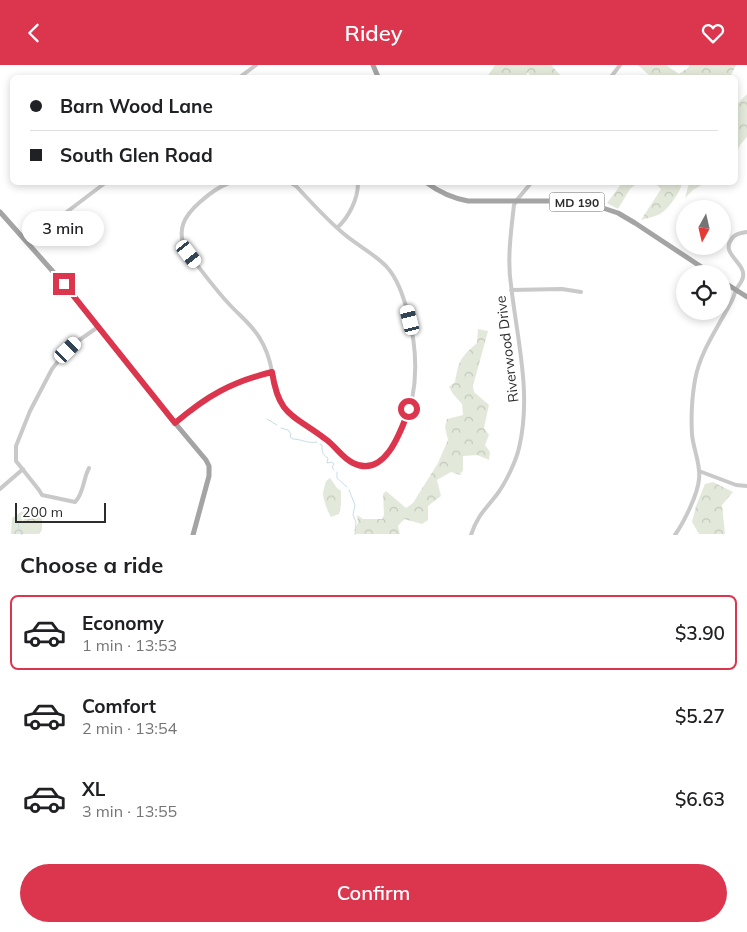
<!DOCTYPE html>
<meta charset="utf-8">
<style>
:root{--surface:#fff;--page:#f2f2f2;--text:#202124;--muted:#757577;--line:#e0e0e0;--accent:#db364e}
body{margin:0;font-family:Mulish,sans-serif;background:var(--page);color:var(--text);height:100vh;display:flex;flex-direction:column;font-size:19px;white-space:nowrap}
*{box-sizing:border-box;margin:0}
p{font-size:16px;color:var(--muted)}
.icon{flex:none;width:28px;height:28px;fill:none;stroke:currentColor;stroke-width:2;stroke-linecap:round;stroke-linejoin:round}
.map{position:relative;height:470px;overflow:hidden}
.panel{display:flex;flex-direction:column;background:var(--surface);flex:1}
.panel>*{flex:none}
.banner{position:absolute;left:10px;top:10px;width:728px;height:110px;border-radius:8px;box-shadow:0 2px 8px #0003;display:grid;align-content:center;height:110px;padding:0 20px;background:var(--surface)}
.needle{width:32px;rotate:188deg}
.buttons{position:absolute;left:676px;top:135px;display:grid;gap:10px}
.buttons a{display:grid;place-items:center;width:55px;height:55px;border-radius:50%;background:var(--surface);box-shadow:0 2px 8px #0003;font-size:25px}
.scale{position:absolute;left:15px;bottom:12px;width:91px;box-sizing:border-box;padding-left:5px;border:2px solid #2c2c2c;border-top:0;font-size:14px;line-height:18px;white-space:nowrap;color:#2c2c2c;-webkit-text-stroke:4px #fff;paint-order:stroke}
.end{position:absolute;width:22px;height:22px;margin:-11px;border:6px solid #db364e;background:#fff;box-shadow:0 0 0 2px #fff}
.from{border-radius:50%}
.bubble{position:absolute;height:35px;border-radius:18px;background:var(--surface);box-shadow:0 2px 8px #0003;font-size:16px;font-weight:600;line-height:35px;text-align:center}
.car{position:absolute;width:15px;height:30px;margin:-15px -8px;border-radius:6px;box-shadow:0 0 4px 1px #0007;background:linear-gradient(#fff 24%,#345 0 40%,#fff 0 76%,#345 0 86%,#fff 0)}
.banner b{display:flex;align-items:center;gap:18px;height:48px;font-size:19px}
.banner b+b{border-top:1px solid var(--line)}
.banner i{width:12px;height:12px;background:var(--text)}
ul{padding:0;list-style:none}
li{display:flex;align-items:center;gap:15px;height:75px;margin:0 10px 8px;padding:0 10px;border:2px solid transparent;border-radius:8px}
li div{flex:1}
li b{display:block;font-size:19px}
li em{font-style:normal;font-weight:600}
li.on{border-color:var(--accent)}
li>.icon{width:45px;height:45px;stroke-width:1.5}
h2{padding:0 20px;font-size:22px;line-height:60px}
.action{display:flex;gap:10px;margin-top:auto;padding:10px 20px}
.action a{flex:1;height:58px;border-radius:30px;background:var(--accent);color:#fff;font-size:20px;font-weight:600;line-height:58px;text-align:center}
header{display:flex;justify-content:space-between;align-items:center;height:65px;padding:0 20px;background:var(--accent);color:#fff;font-size:22px;font-weight:600}
.map>svg:first-child{display:block}
.forest{fill:url(#forest-crowns)}
.lines{fill:none;stroke-linecap:round;stroke-linejoin:round}
.stream{stroke:#c7dee8;stroke-width:1}
.minor{stroke:#c9c9c9;stroke-width:4}
.major{stroke:#a4a4a4;stroke-width:5}
.route{stroke:#db364e;stroke-width:6}
.labels{text-anchor:middle;dominant-baseline:central;stroke-width:5;stroke-linejoin:round;paint-order:stroke}
.shield{fill:#fff;stroke:#6b6b6b;stroke-width:1}
.shield-label{font-size:12px;font-weight:bold;fill:#2c2c2c}
.street-label{font-size:14px;fill:#2c2c2c;stroke:#fff}
</style>
<header><svg class="icon" aria-label="back" viewBox="0 0 24 24"><path d="M15 5l-7 7 7 7"/></svg>Ridey<svg class="icon" aria-label="heart" viewBox="0 0 24 24"><path d="M12 20l-8-8c-3-5 5-10 8-4 3-6 11-1 8 4z"/></svg></header>
<div class="map">
<svg width="747" height="470" viewBox="0 0 747 470">
<defs>
<pattern id="forest-crowns" width="20" height="18" patternUnits="userSpaceOnUse" patternTransform="scale(1.25)"><rect width="20" height="18" fill="#e3e9da"/><path d="M2 6a3 3 0 1 1 6 0M12 15a3 3 0 1 1 6 0" fill="none" stroke="#c3c8bb"/></pattern>
</defs>
<rect width="100%" height="100%" fill="#fff"/>
<path class="forest" d="M495 0H551L562 12H531L528 7 525 12H487Z
M638 0H666L679 9 689 2V0H736L730 12H653L650 11Z
M747 29V72L740 80 735 91V41Z
M622 118H637L630 124 618 144 607 138Z
M655 118H682C681 126 668 145 660 149 654 152 647 153 641 155L661 124Z
M689 118H705L693 125 685 133Z
M478 264 488 266 473 321 474 327 489 340 484 363 489 370 485 380 490 387 489 395 477 390 463 391V405L460 410 451 407 437 415 441 431 428 441V455L422 459 404 454 398 461 400 469H356L354 465 358 458 357 450 363 454H382L384 450 383 429 386 426 406 443 413 438 438 398 448 375 445 362 447 354 463 350 462 339 453 329 449 322 455 317C459 295 460 293 477 278Z
M330 413 337 423 341 426V440L339 449 331 452C328 448 323 433 323 429 323 425 325 420 326 416Z
M713 417 733 427 722 440 725 469H699L692 457 696 441 705 419Z
M25 444 30 449 42 444V464L39 469H11L12 453Z"/>
<g class="lines">
<path class="stream" d="M267 354 277 360
M281 363 288 365 291 369 290 372 293 374C301 374 308 379 317 377
M320 379 322 380C322 387 322 389 328 393L327 398 332 397 334 399 332 402 334 405
M337 407V413L347 422
M349 425 355 440 353 450 356 457 355 470
M18 457 19 465 22 470"/>
<path class="minor" d="M240 12 256 0
M611 12 620 0
M229 118C218 122 209 129 200 137 184 151 176 165 186 186 200 203 213 222 229 239 239 250 251 259 259 272 266 283 270 295 272 307 273 315 274 322 276 329 285 353 308 360 326 374 335 381 341 391 351 397 367 406 383 398 392 383 395 376 400 370 403 363 419 326 418 287 408 248 403 231 398 214 386 201 373 188 357 180 344 169 326 154 312 138 296 121L291 118
M337 163C349 152 358 134 358 118
M27 177 105 118
M511 225 562 224 581 227
M175 358C182 352 189 346 196 340 218 323 245 314 272 307
M89 403C83 414 84 428 75 437L42 430 39 425 16 396V381L30 346 52 304 63 290 78 276 98 262
M699 406 736 420 747 421
M0 424 23 404
M471 470C478 449 486 444 498 428 506 417 516 396 519 383 532 329 517 274 511 220 507 195 511 166 514 140L516 136 531 118
M675 470C684 457 698 429 699 414 701 399 693 384 692 369 691 352 692 332 695 315 700 287 717 264 730 239 733 235 734 230 736 225 738 221 742 217 743 212 746 198 721 189 731 175 734 169 741 168 747 167"/>
<path class="major" d="M373 0 378 12
M427 118C439 127 452 133 468 136H571L600 142 618 148 635 158 712 209
M0 147 64 219 175 358 206 395 209 401V411L193 470
M722 216 747 232"/>
</g>
<g class="lines">
<path class="route" d="M64 219 175 358C207 331 231 317 272 307 279 351 292 349 324 373 335 380 341 392 353 398 385 414 401 366 409 344"/>
</g>
<g class="labels">
<rect class="shield" x="549.5" y="127.5" width="55" height="19" rx="4"/>
<g class="shield-label">
<text x="577" y="137">MD 190</text>
</g>
<g class="street-label">
<text transform="translate(507 284) rotate(-97)">Riverwood Drive</text>
</g>
</g>
</svg>
<div class="buttons">
<a><svg class="needle" viewBox="-14 -14 28 28"><path d="M0-13l5 13h-10z" fill="#e53935"/><path d="M0 13l5-13h-10z" fill="#757577"/></svg></a>
<a><svg class="icon" aria-label="locate" viewBox="0 0 24 24"><circle cx="12" cy="12" r="6"/><path d="M12 2v4M12 18v4M2 12h4M18 12h4"/></svg></a>
</div>
<div class="scale">200 m</div>
<i class="end from" style="left:409px;top:344px"></i>
<i class="end" style="left:64px;top:219px"></i>
<div class="bubble" style="left:22px;top:146px;width:82px">3 min</div>
<i class="car" style="left:189px;top:189px;rotate:142deg"></i>
<i class="car" style="left:410px;top:255px;rotate:346deg"></i>
<i class="car" style="left:68px;top:285px;rotate:46deg"></i>
<div class="banner">
<b><i class="from"></i>Barn Wood Lane</b>
<b><i></i>South Glen Road</b>
</div>
</div>
<section class="panel">
<h2>Choose a ride</h2>
<ul>
<li class="on"><svg class="icon" aria-label="car" viewBox="0 0 24 24"><path d="M5 17H2v-5l4-1 3-4h7l3 4 3 1v5h-3M9 17h6M6 11h13"/><circle cx="7" cy="17" r="2"/><circle cx="17" cy="17" r="2"/></svg><div><b>Economy</b><p>1 min · 13:53</p></div><em>$3.90</em></li>
<li><svg class="icon" aria-label="car" viewBox="0 0 24 24"><path d="M5 17H2v-5l4-1 3-4h7l3 4 3 1v5h-3M9 17h6M6 11h13"/><circle cx="7" cy="17" r="2"/><circle cx="17" cy="17" r="2"/></svg><div><b>Comfort</b><p>2 min · 13:54</p></div><em>$5.27</em></li>
<li><svg class="icon" aria-label="car" viewBox="0 0 24 24"><path d="M5 17H2v-5l4-1 3-4h7l3 4 3 1v5h-3M9 17h6M6 11h13"/><circle cx="7" cy="17" r="2"/><circle cx="17" cy="17" r="2"/></svg><div><b>XL</b><p>3 min · 13:55</p></div><em>$6.63</em></li>
</ul>
<div class="action"><a>Confirm</a></div>
</section>
